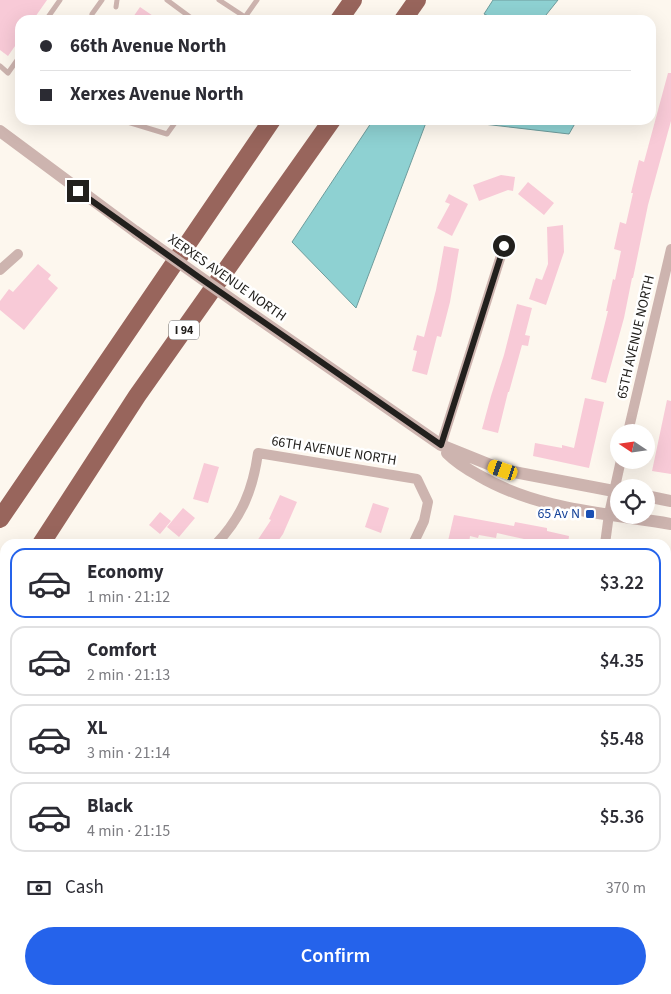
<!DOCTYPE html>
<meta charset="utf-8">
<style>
:root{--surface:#fff;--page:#f2f2f3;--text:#2b2b33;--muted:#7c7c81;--line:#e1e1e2;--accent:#2563eb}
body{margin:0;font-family:"Source Sans 3",sans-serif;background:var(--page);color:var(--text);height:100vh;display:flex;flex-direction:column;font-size:19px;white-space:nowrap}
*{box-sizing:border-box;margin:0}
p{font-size:16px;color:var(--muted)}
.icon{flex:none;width:28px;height:28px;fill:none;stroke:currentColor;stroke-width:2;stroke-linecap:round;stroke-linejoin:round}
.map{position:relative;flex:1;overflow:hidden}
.sheet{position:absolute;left:0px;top:539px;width:671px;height:456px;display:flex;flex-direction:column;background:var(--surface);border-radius:15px 15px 0 0;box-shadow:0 5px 20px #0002}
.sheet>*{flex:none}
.hud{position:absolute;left:15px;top:15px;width:641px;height:110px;border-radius:15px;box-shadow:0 5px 20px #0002;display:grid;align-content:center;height:110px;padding:0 25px;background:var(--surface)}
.needle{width:32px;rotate:283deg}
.controls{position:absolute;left:610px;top:424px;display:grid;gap:10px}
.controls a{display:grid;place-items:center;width:45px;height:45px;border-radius:50%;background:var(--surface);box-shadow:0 5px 20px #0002;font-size:25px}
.end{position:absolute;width:22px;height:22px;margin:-11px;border:6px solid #22201d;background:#fff;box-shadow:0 0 0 2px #fff}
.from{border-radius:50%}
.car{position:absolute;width:15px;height:30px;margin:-15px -8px;border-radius:6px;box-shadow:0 0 4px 1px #0007;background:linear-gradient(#f5c518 24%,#345 0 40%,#f5c518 0 76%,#345 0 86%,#f5c518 0)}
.hud b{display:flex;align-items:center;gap:18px;height:48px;font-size:19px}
.hud b+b{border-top:1px solid var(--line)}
.hud i{width:12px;height:12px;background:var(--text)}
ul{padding:9px 0 0;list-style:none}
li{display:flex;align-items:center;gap:15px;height:70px;margin:0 10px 8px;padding:0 15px;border:2px solid var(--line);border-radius:15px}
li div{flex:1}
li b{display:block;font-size:19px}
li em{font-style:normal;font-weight:600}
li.current{border-color:var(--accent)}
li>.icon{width:45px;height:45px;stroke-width:1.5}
.pay{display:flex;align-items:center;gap:12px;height:55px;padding:0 25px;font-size:19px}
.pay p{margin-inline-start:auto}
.button{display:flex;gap:10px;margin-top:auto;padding:10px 25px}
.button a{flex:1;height:58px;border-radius:30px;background:var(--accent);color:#fff;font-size:20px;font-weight:600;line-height:58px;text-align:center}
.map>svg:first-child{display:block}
.water{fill:#8ed1d2;stroke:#6e9c9c}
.building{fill:#f8cad7}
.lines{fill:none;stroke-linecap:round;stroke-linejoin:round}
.service{stroke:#cdb4af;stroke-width:5}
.minor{stroke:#cdb4af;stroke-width:10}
.tertiary{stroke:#cdb4af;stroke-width:12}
.motorway{stroke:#98655c;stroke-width:18}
.tertiary-bridge{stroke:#cdb4af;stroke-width:12}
.route{stroke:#22201d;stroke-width:6}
.transit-dot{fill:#1a4fb4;stroke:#fff;stroke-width:2}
.labels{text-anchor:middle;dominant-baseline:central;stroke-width:5;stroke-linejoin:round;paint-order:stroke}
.shield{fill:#fff;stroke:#646361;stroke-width:1}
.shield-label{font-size:12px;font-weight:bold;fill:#22201d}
.street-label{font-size:14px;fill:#22201d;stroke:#fff}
.transit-label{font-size:14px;fill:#164399;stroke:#fff;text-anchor:end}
</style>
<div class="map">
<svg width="671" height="994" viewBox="0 0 671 994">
<rect width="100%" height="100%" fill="#fdf7ee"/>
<path class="water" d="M493 0H558L542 20H497L484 14Z
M373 120H427L356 308 292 242Z
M449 120H577L569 134Z"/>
<path class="building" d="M0 0H47L33 20H20V39L8 56 0 50Z
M140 7 159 20H131Z
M668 73H671V121L648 205 633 278H632L624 318 606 383 591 379 608 311H606L613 279 615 280 621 251 614 249 620 222 626 224 633 193H631L639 160 644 162Z
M501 175 515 177 513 191 508 190 479 201 473 185Z
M528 182 554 203 544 215 518 194Z
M449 194 468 204 452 236 437 228 450 204 445 202Z
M563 225 564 252 546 305 529 299 536 278 542 280 548 264 547 227Z
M444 246 459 249 450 302 441 337 437 336 427 375 412 371 417 351 413 350 417 335 424 337 436 290Z
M38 264 51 275 48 279 58 288 24 330 0 310V301L9 289 13 292Z
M517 304 532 308 525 335 530 336 528 346 522 345 509 392H508L498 433 482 429 491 396 504 355Z
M585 398 604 402 589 468 533 456 535 443 562 448V445L574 448Z
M667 400 671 401V474L652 471Z
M204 463 219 467 208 503 193 499Z
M280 495 297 502 283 534 276 544H255L271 520 269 519Z
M373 503 389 508 381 533 365 527Z
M183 508 195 518 179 537 167 527Z
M160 512 171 521 160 534 149 525Z
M454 515 514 526 515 522 547 528V531L569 536 568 544H532L533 541 497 533 496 538 479 535 478 538 470 536 469 544 448 541Z"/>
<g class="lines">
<path class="service" d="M167 0 194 20
M219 0 245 17 257 0
M116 7 117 0
M46 20 60 0
M91 20 92 14 102 0
M106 20 108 18
M0 66 8 73 20 56
M121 120 167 134 177 120"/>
<path class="minor" d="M0 270 18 254
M628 432 671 249
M441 445 504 246
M216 544C242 517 253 489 258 453L417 479 428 502 424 521 413 544
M605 544 609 514 621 460
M666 760 671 755
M0 873 5 864
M119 994 120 990
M294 994 295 990
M492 994 493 990"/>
<path class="tertiary" d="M0 131 136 232
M252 314 441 445 503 470 619 492
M447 453C456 462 467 469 478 475 537 510 605 513 671 524
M646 496 671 501"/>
<path class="motorway" d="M339 20 353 0
M403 20 417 0
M0 519 272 120
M41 544 137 396 332 120
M0 611 5 602"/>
<path class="tertiary-bridge" d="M136 232 252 314"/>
</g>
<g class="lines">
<path class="route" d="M78 191 200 278 441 445 504 246"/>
</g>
<rect class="transit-dot" x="585" y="509" width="10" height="10" rx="2.5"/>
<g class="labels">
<rect class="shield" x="169" y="320.5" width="30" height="19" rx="4"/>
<g class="shield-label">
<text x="184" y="330">I 94</text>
</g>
<g class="street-label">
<text transform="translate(227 278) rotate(35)">XERXES AVENUE NORTH</text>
<text transform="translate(636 337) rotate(-77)">65TH AVENUE NORTH</text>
<text transform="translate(334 451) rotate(9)">66TH AVENUE NORTH</text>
</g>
<g class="transit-label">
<text x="580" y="514">65 Av N</text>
</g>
</g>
</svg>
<div class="controls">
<a><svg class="needle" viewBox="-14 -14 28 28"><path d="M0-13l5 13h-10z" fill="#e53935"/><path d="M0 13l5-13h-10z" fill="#7c7c81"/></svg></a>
<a><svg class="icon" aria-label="locate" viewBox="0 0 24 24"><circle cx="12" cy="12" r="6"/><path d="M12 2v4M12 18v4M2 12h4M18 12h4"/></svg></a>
</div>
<i class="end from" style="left:504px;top:246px"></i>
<i class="end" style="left:78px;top:191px"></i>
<i class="car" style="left:503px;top:470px;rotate:289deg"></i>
<div class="hud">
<b><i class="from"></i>66th Avenue North</b>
<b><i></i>Xerxes Avenue North</b>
</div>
<section class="sheet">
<ul>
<li class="current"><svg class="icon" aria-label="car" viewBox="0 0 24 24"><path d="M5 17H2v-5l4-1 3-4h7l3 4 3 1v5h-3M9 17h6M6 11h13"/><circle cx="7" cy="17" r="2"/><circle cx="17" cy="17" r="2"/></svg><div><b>Economy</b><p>1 min · 21:12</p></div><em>$3.22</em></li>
<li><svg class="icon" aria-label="car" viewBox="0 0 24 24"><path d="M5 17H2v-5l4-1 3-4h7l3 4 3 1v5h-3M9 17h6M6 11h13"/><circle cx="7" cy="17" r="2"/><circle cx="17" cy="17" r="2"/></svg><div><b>Comfort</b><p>2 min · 21:13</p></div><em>$4.35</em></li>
<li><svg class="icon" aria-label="car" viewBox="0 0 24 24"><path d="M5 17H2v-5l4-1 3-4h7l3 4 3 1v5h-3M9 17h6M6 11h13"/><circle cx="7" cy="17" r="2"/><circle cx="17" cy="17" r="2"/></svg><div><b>XL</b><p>3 min · 21:14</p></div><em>$5.48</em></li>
<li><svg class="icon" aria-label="car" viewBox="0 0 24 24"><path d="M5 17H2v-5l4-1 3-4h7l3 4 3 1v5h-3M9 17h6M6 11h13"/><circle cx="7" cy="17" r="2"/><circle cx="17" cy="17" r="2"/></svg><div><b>Black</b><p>4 min · 21:15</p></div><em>$5.36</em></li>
</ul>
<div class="pay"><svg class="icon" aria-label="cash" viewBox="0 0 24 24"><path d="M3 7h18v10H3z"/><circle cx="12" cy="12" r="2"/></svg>Cash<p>370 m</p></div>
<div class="button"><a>Confirm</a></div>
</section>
</div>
